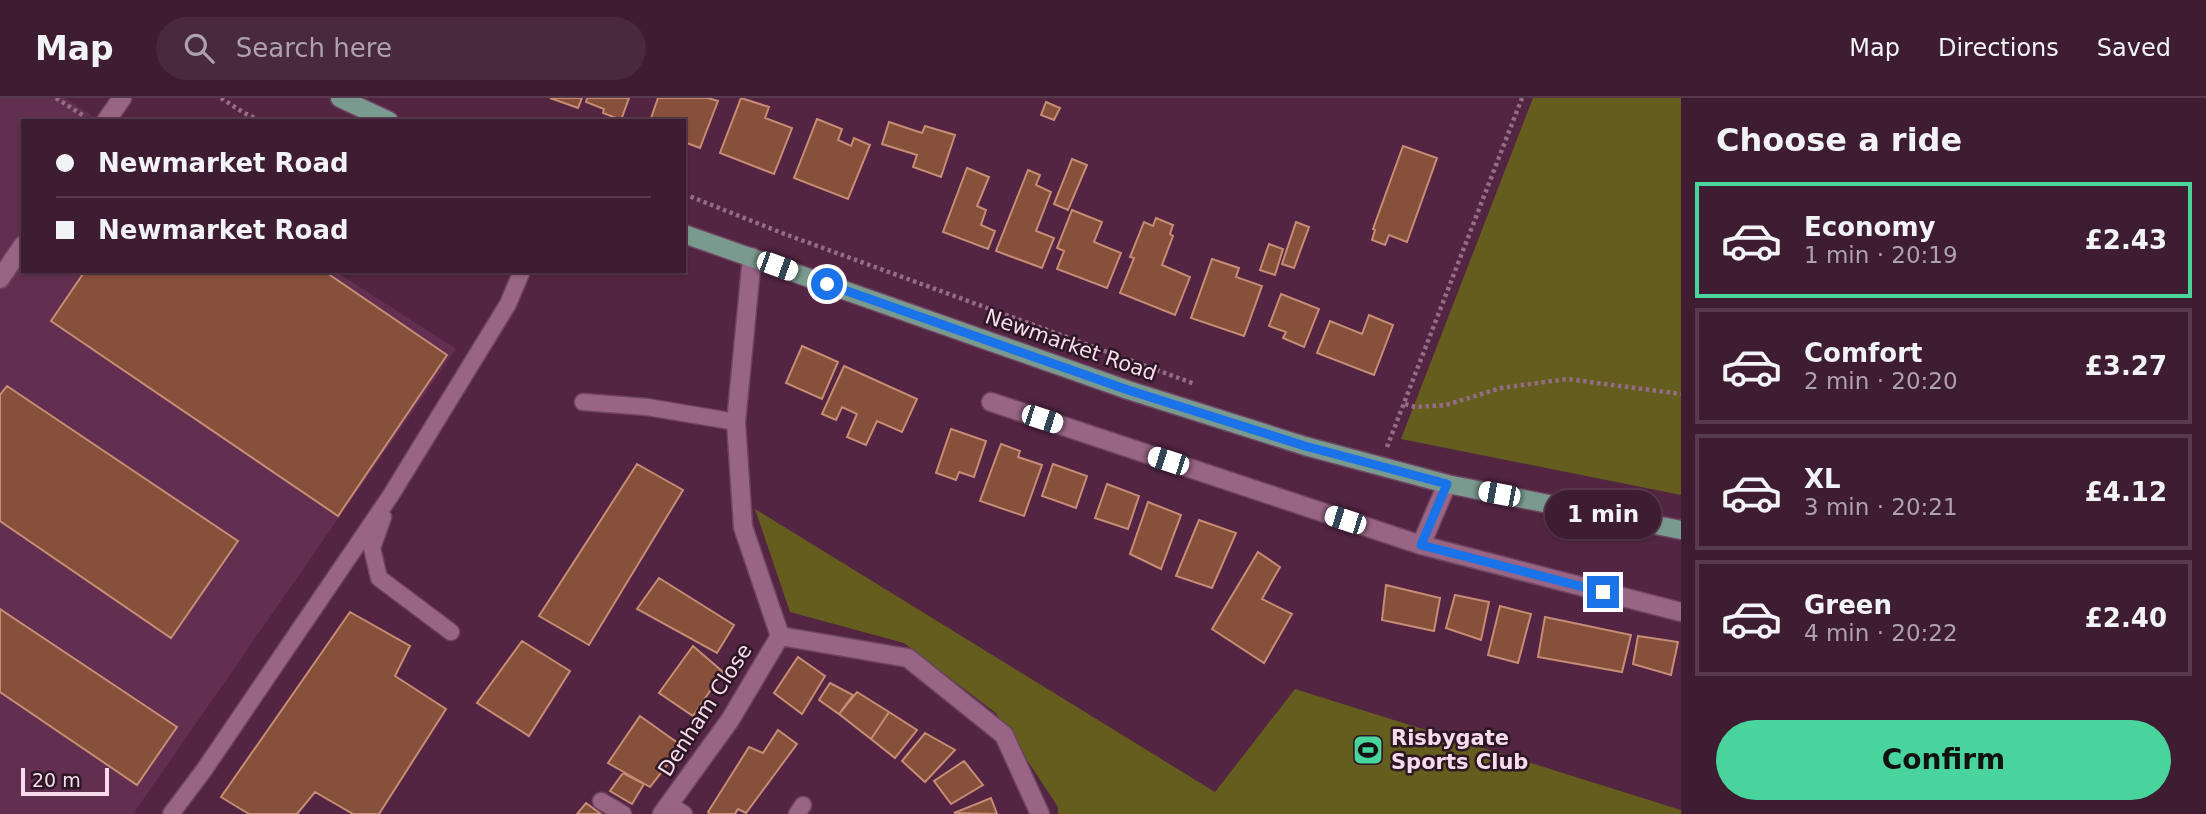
<!DOCTYPE html>
<meta charset="utf-8">
<style>
:root{--surface:#3e1c32;--page:#49293e;--text:#f1f3f6;--muted:#ada1ac;--line:#573a4d;--accent:#49d49c}
body{margin:0;font-family:"DejaVu Sans",sans-serif;background:var(--page);color:var(--text);height:100vh;display:flex;flex-direction:column;font-size:26px;white-space:nowrap}
*{box-sizing:border-box;margin:0}
p{font-size:23px;color:var(--muted)}
.icon{flex:none;width:38px;height:38px;fill:none;stroke:currentColor;stroke-width:2;stroke-linecap:round;stroke-linejoin:round}
.map{position:relative;flex:1;overflow:hidden}
.details{display:flex;flex-direction:column;background:var(--surface);width:525px}
.details>*{flex:none}
.guide{position:absolute;left:21px;top:21px;width:665px;height:154px;border-radius:0px;box-shadow:0 2px 5px #0004,0 0 0 2px var(--line);display:grid;align-content:center;height:154px;padding:0 35px;background:var(--surface)}
.scale{position:absolute;left:21px;bottom:18px;width:88px;box-sizing:border-box;padding-left:7px;border:4px solid #fadbec;border-top:0;font-size:19px;line-height:24px;white-space:nowrap;color:#fadbec;-webkit-text-stroke:5px #2c1724;paint-order:stroke}
.end{position:absolute;width:32px;height:32px;margin:-16px;border:9px solid #1a73e8;background:#fff;box-shadow:0 0 0 4px #fff}
.from{border-radius:50%}
.bubble{position:absolute;height:49px;border-radius:24px;background:var(--surface);box-shadow:0 2px 5px #0004,0 0 0 2px var(--line);font-size:23px;font-weight:600;line-height:49px;text-align:center}
.car{position:absolute;width:21px;height:42px;margin:-21px -10px;border-radius:9px;box-shadow:0 0 5px 2px #0007;background:linear-gradient(#fff 24%,#345 0 40%,#fff 0 76%,#345 0 86%,#fff 0)}
.guide b{display:flex;align-items:center;gap:24px;height:66px;font-size:26px}
.guide b+b{border-top:2px solid var(--line)}
.guide i{width:18px;height:18px;background:var(--text)}
ul{padding:0;list-style:none}
li{display:flex;align-items:center;gap:21px;height:116px;margin:0 14px 10px;padding:0 21px;border:4px solid var(--line);border-radius:0px}
li div{flex:1}
li b{display:block;font-size:26px}
li em{font-style:normal;font-weight:600}
li.selected{border-color:var(--accent)}
li>.icon{width:63px;height:63px;stroke-width:1.5}
h2{padding:0 35px;font-size:32px;line-height:84px}
.action{display:flex;gap:14px;margin-top:auto;padding:14px 35px}
.action a{flex:1;height:80px;border-radius:42px;background:var(--accent);color:#111;font-size:28px;font-weight:600;line-height:80px;text-align:center}
header{display:flex;align-items:center;gap:42px;box-sizing:border-box;height:98px;padding:0 35px;background:var(--surface);border-bottom:2px solid var(--line)}
header strong{font-size:33px}
nav{display:flex;gap:38px;margin-inline-start:auto;font-size:24px}
.search{width:490px;height:63px;background:var(--page);display:flex;align-items:center;gap:18px;box-sizing:border-box;padding:0 24px;border-radius:38px;color:var(--muted);font-size:26px}
main{display:flex;flex:1;min-height:0}
.map>svg:first-child{display:block}
.built{fill:#632f50}
.green{fill:#645d1d}
.building{fill:#86503a;stroke:#c78c74;stroke-width:2}
.lines{fill:none;stroke-linecap:round;stroke-linejoin:round}
.service-casing{stroke:#6e4560;stroke-width:19}
.minor-casing{stroke:#6e4560;stroke-width:21}
.primary-casing{stroke:#6e4560;stroke-width:21}
.path{stroke:#946c85;stroke-width:4.5;stroke-dasharray:3.5 3.5;stroke-linecap:butt}
.service{stroke:#996585;stroke-width:16}
.minor{stroke:#996585;stroke-width:18}
.primary{stroke:#7b9a8f;stroke-width:18}
.route{stroke:#1a73e8;stroke-width:9}
.labels{text-anchor:middle;dominant-baseline:central;stroke-width:5;stroke-linejoin:round;paint-order:stroke}
.street-label{font-size:21px;fill:#fadbec;stroke:#2c1724}
.poi-label{font-size:21px;font-weight:bold;fill:#fadbec;stroke:#2c1724;text-anchor:start}
</style>
<header>
<strong>Map</strong>
<div class="search"><svg class="icon" aria-label="search" viewBox="0 0 24 24"><circle cx="10" cy="10" r="6"/><path d="M15 15l6 6"/></svg>Search here</div>
<nav><a>Map</a><a>Directions</a><a>Saved</a></nav>
</header>
<main>
<div class="map">
<svg width="1681" height="716" viewBox="0 0 1681 716">
<rect width="100%" height="100%" fill="#532543"/>
<path class="built" d="M0 0H65L100 23H23V173H335L456 251 133 716H0Z"/>
<path class="green" d="M1533 0H1681V397L1401 341Z
M755 411 1215 694 1295 591 1681 712V716H1058V709L996 615 904 545 790 514Z"/>
<path class="building" d="M550 0H582L578 10Z
M587 0H629L621 22 603 15 604 11 586 4Z
M658 0H708L718 3 700 50 684 44V23H650Z
M741 0 769 9 765 20 792 30 774 76 720 55Z
M1046 4 1060 10 1054 22 1041 17Z
M817 21 842 31 838 42 851 48 854 40 870 47 848 101 794 80Z
M889 24 922 35 925 28 955 37 941 79 913 69 917 57 882 46Z
M1403 48 1437 60 1407 144 1389 137 1385 147 1372 142 1375 132 1373 131Z
M1072 61 1087 67 1068 112 1054 106Z
M967 70 989 79 977 108 986 112 981 127 995 133 988 151 943 134Z
M1028 72 1040 77 1036 87 1051 94 1036 133 1054 140 1042 170 996 153Z
M1072 112 1102 124 1094 144 1121 155 1107 190 1057 171 1064 153 1057 150Z
M1156 120 1173 127 1170 136 1173 138 1162 167 1190 179 1175 217 1120 195 1134 160 1130 159 1144 124 1153 128Z
M1296 124 1309 129 1294 170 1282 166Z
M1269 146 1283 151 1275 177 1260 172Z
M1212 161 1239 170 1236 179 1262 188 1244 238 1191 220Z
M85 173H324L447 257 338 418 51 223Z
M1281 196 1319 211 1304 249 1283 240 1286 234 1269 228Z
M1369 217 1393 227 1374 277 1317 255 1330 223 1362 236Z
M802 248 838 264 822 301 786 285Z
M844 268 917 301 902 334 877 323 866 347 847 339 857 316 842 309 836 322 822 316Z
M7 288 238 443 171 540 0 423V297Z
M951 331 986 343 974 379 959 374 956 382 936 375Z
M1001 346 1020 353 1018 359 1042 367 1024 418 980 403Z
M637 366 683 392 589 547 539 518Z
M1053 366 1087 378 1076 410 1042 398Z
M1107 386 1139 398 1128 431 1095 420Z
M1148 404 1181 417 1161 471 1130 456Z
M1199 422 1236 435 1212 490 1176 478Z
M1258 454 1280 469 1262 501 1292 516 1264 565 1212 531Z
M659 480 734 527 717 555 637 511Z
M1386 487 1440 500 1434 533 1382 522Z
M1455 497 1489 504 1481 542 1446 530Z
M1500 508 1531 516 1518 565 1488 557Z
M0 511 177 629 137 687 0 594Z
M350 514 410 548 395 578 446 611 379 716H353L315 694 297 716H249L221 699Z
M1545 519 1631 537 1622 574 1538 559Z
M1638 538 1678 544 1671 577 1633 566Z
M522 543 570 573 529 638 477 605Z
M693 548 723 574 693 618 659 595Z
M798 559 825 578 802 616 774 595Z
M830 585 853 597 839 616 819 602Z
M857 594 889 614 871 641 839 616Z
M889 614 917 632 895 660 871 641Z
M640 618 682 648 650 689 608 665Z
M778 632 797 646 746 715 738 711 735 716H710L708 714 749 649 763 655Z
M925 635 955 652 925 684 902 663Z
M964 663 983 687 951 706 934 683Z
M623 675 644 686 632 706 610 693Z
M991 700 997 716 954 715Z
M586 705 601 716H577Z"/>
<g class="lines">
<g class="service-casing">
<path id="service" d="M583 304 647 309 736 324
M383 419 372 450 379 480 451 534
M601 703 623 716
M670 707 684 716
M171 716 204 672 391 397 508 206 522 173
M797 716 803 707"/>
</g>
<g class="minor-casing">
<path id="minor" d="M106 23 122 0
M0 181 23 147
M991 304 1421 447 1681 514
M1421 447 1447 386
M780 538 908 560 1004 637 1040 716
M662 716 730 622 780 538 743 429 736 324 752 159"/>
</g>
<g class="primary-casing">
<path id="primary" d="M340 0 389 23
M684 136 1128 292 1305 348 1447 386 1681 432"/>
</g>
<path class="path" d="M56 0 84 18
M221 0 244 15 262 23
M684 96 782 135 1195 286
M1405 306 1415 309 1446 307 1501 290 1567 281 1681 296
M1387 349 1522 0"/>
<use href="#service" class="service"/>
<use href="#minor" class="minor"/>
<use href="#primary" class="primary"/>
</g>
<g class="lines">
<path class="route" d="M827 186 1128 292 1305 348 1447 386 1421 447 1603 494"/>
</g>
<defs>
<g id="stadium-square" transform="scale(1.575)"><rect x="-9" y="-9" width="18" height="18" rx="4" fill="#49d49c" stroke="#2c1724"/><path d="M0-5a6.5 5 0 1 0 0 10a6.5 5 0 1 0 0-10ZM-3.5-1.8h7v3.6h-7Z" fill="#111"/></g>
</defs>
<g fill-rule="evenodd">
<use href="#stadium-square" x="1368" y="652"/>
</g>
<g class="labels">
<g class="street-label">
<text transform="translate(1071 247) rotate(19)">Newmarket Road</text>
<text transform="translate(705 612) rotate(-57)">Denham Close</text>
</g>
<g class="poi-label">
<text x="1391" y="640">Risbygate<tspan x="1391" dy="24">Sports Club</tspan></text>
</g>
</g>
</svg>
<div class="scale">20 m</div>
<i class="end from" style="left:827px;top:186px"></i>
<i class="end" style="left:1603px;top:494px"></i>
<div class="bubble" style="left:1545px;top:392px;width:116px">1 min</div>
<i class="car" style="left:777px;top:168px;rotate:110deg"></i>
<i class="car" style="left:1042px;top:321px;rotate:108deg"></i>
<i class="car" style="left:1168px;top:363px;rotate:288deg"></i>
<i class="car" style="left:1499px;top:396px;rotate:281deg"></i>
<i class="car" style="left:1345px;top:422px;rotate:288deg"></i>
<div class="guide">
<b><i class="from"></i>Newmarket Road</b>
<b><i></i>Newmarket Road</b>
</div>
</div>
<section class="details">
<h2>Choose a ride</h2>
<ul>
<li class="selected"><svg class="icon" aria-label="car" viewBox="0 0 24 24"><path d="M5 17H2v-5l4-1 3-4h7l3 4 3 1v5h-3M9 17h6M6 11h13"/><circle cx="7" cy="17" r="2"/><circle cx="17" cy="17" r="2"/></svg><div><b>Economy</b><p>1 min · 20:19</p></div><em>£2.43</em></li>
<li><svg class="icon" aria-label="car" viewBox="0 0 24 24"><path d="M5 17H2v-5l4-1 3-4h7l3 4 3 1v5h-3M9 17h6M6 11h13"/><circle cx="7" cy="17" r="2"/><circle cx="17" cy="17" r="2"/></svg><div><b>Comfort</b><p>2 min · 20:20</p></div><em>£3.27</em></li>
<li><svg class="icon" aria-label="car" viewBox="0 0 24 24"><path d="M5 17H2v-5l4-1 3-4h7l3 4 3 1v5h-3M9 17h6M6 11h13"/><circle cx="7" cy="17" r="2"/><circle cx="17" cy="17" r="2"/></svg><div><b>XL</b><p>3 min · 20:21</p></div><em>£4.12</em></li>
<li><svg class="icon" aria-label="car" viewBox="0 0 24 24"><path d="M5 17H2v-5l4-1 3-4h7l3 4 3 1v5h-3M9 17h6M6 11h13"/><circle cx="7" cy="17" r="2"/><circle cx="17" cy="17" r="2"/></svg><div><b>Green</b><p>4 min · 20:22</p></div><em>£2.40</em></li>
</ul>
<div class="action"><a>Confirm</a></div>
</section>
</main>
